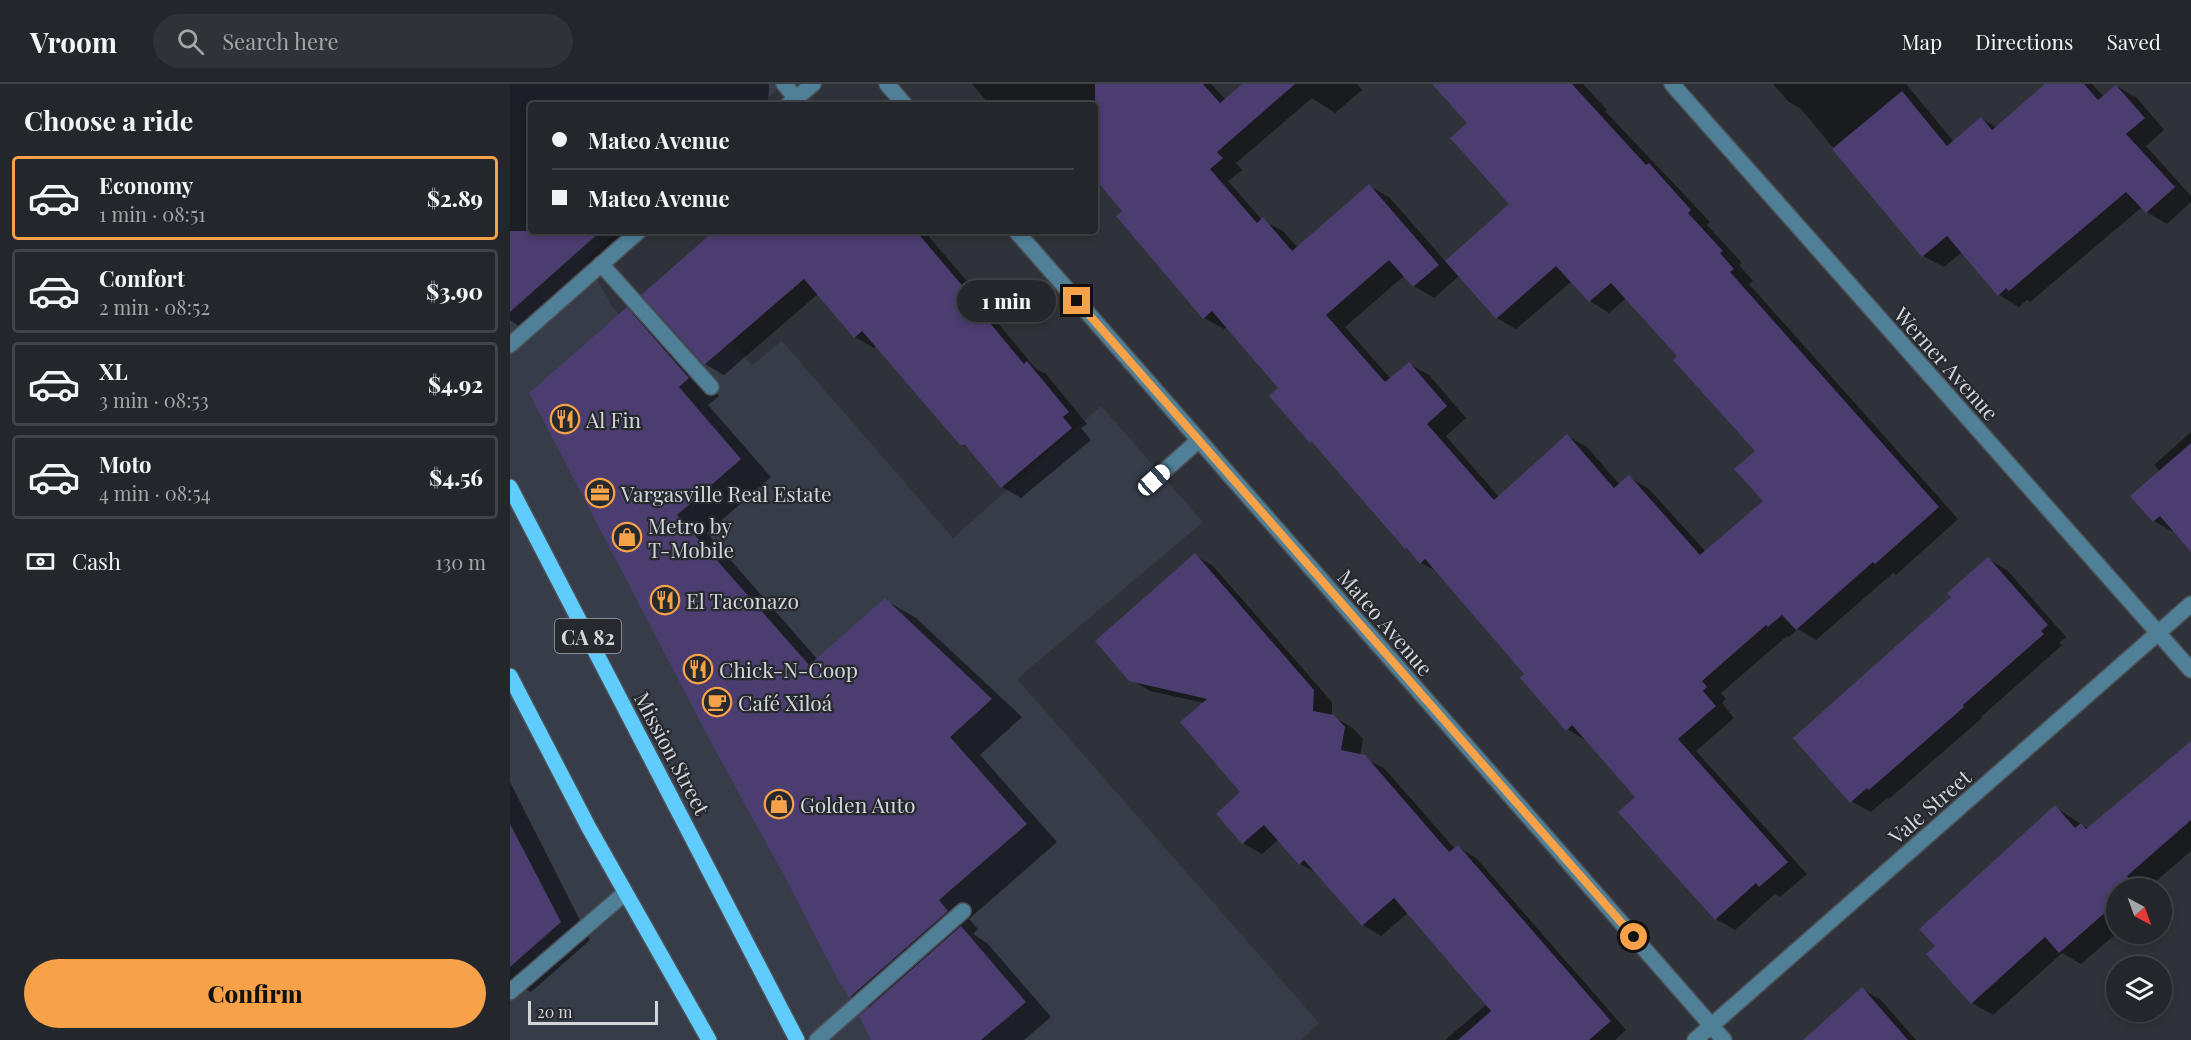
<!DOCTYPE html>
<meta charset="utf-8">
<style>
:root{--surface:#23262b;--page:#2f3237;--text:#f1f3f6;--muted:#a3a5a9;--line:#404347;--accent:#f7a149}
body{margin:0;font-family:"Playfair Display",serif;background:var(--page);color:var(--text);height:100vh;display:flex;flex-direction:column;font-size:22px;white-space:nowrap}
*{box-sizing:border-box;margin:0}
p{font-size:20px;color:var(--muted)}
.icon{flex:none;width:33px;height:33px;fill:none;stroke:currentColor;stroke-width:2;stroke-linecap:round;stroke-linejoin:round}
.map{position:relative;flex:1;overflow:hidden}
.sheet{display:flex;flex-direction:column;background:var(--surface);width:510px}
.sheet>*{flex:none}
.hud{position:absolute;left:18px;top:18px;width:570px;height:132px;border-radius:6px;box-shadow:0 3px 9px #0003,0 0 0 2px var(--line);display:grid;align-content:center;height:132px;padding:0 24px;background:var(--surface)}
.needle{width:39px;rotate:139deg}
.tools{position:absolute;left:1596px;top:794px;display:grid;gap:12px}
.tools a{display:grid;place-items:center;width:66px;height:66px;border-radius:50%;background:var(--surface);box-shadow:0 3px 9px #0003,0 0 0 2px var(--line);font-size:30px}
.scale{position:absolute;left:18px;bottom:15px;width:130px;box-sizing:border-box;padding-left:6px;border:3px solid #d3d5d9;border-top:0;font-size:16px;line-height:21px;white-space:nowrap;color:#d3d5d9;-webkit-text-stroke:4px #26292e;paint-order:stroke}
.end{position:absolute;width:27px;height:27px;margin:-14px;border:8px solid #f7a149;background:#111;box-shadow:0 0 0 3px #111}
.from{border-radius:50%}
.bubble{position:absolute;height:42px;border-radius:21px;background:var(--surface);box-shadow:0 3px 9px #0003,0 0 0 2px var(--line);font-size:20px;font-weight:800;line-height:42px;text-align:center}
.car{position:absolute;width:18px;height:36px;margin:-18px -9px;border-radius:8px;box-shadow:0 0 4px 2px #0007;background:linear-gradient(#fff 24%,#345 0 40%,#fff 0 76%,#345 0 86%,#fff 0)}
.hud b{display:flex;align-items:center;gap:21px;height:57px;font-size:22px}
.hud b+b{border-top:2px solid var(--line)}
.hud i{width:15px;height:15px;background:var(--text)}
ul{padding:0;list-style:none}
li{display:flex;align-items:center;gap:18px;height:84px;margin:0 12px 9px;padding:0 12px;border:3px solid var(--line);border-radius:6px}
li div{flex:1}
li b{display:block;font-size:22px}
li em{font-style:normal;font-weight:800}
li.on{border-color:var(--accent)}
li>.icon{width:54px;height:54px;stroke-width:1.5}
h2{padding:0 24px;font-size:27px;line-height:72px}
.pay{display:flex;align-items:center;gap:15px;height:66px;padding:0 24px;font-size:22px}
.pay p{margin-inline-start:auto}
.action{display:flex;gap:12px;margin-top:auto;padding:12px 24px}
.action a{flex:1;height:69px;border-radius:36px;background:var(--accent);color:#111;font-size:24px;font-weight:800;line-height:69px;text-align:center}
header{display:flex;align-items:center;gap:36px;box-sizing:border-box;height:84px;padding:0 30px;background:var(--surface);border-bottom:2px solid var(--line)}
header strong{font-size:28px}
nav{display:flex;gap:33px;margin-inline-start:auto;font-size:21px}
.search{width:420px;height:54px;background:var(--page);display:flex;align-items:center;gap:15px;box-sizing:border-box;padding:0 21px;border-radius:33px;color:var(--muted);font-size:22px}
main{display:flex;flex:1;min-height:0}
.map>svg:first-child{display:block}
.built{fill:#363c48}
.shadow{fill:#0007;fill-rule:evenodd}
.building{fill:#4b3d6f}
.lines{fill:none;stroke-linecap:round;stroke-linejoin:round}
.minor-casing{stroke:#4d5056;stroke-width:18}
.major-casing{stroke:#4d5056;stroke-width:18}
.minor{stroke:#4f8098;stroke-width:15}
.major{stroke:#5fccfe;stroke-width:15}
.route{stroke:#f7a149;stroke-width:8}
.labels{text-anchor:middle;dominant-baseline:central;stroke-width:4.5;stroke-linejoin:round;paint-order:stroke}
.shield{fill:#26292e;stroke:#9fa1a6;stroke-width:1.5}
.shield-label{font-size:20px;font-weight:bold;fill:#d3d5d9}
.street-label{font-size:21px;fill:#d3d5d9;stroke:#26292e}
.poi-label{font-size:21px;fill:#d3d5d9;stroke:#26292e;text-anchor:start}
</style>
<header>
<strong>Vroom</strong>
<div class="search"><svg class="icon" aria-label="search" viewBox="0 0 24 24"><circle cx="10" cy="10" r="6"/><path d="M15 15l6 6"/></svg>Search here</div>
<nav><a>Map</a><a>Directions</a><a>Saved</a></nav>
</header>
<main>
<section class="sheet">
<h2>Choose a ride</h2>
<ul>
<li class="on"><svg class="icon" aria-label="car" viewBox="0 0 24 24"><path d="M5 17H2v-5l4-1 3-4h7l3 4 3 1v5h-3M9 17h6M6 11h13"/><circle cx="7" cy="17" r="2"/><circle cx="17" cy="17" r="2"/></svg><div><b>Economy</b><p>1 min · 08:51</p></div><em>$2.89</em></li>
<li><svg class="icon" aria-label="car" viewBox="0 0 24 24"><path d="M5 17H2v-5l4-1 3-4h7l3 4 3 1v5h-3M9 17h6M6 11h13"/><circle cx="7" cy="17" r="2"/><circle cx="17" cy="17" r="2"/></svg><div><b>Comfort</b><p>2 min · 08:52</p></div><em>$3.90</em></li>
<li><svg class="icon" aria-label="car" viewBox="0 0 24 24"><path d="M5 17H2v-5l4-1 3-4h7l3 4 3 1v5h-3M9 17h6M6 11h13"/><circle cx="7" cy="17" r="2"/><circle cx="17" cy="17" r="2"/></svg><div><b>XL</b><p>3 min · 08:53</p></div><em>$4.92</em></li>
<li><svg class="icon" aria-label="car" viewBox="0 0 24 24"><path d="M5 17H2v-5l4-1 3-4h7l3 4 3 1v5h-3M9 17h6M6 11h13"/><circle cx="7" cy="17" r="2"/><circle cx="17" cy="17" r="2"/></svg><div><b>Moto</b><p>4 min · 08:54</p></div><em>$4.56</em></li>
</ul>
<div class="pay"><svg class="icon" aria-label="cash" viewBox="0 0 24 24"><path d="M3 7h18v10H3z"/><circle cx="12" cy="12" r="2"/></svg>Cash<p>130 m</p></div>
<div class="action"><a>Confirm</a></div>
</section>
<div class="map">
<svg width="1681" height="956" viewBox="0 0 1681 956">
<rect width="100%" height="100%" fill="#2f3339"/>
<path class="built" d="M0 0H273L250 21H21V147H108L76 176 103 224 167 301 221 257 242 281 272 257 443 454 591 322 693 438 507 595 809 939 791 956H0Z"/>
<path class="shadow" d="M0 0H258L259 1 258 21H21V147H132L113 164V171L33 243 22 244 9 242 0 236Z
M462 0H701L716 16 734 0H847L852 6 825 29 802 14 726 79 732 86 718 97 752 136 773 147 788 164 859 102 879 113 936 178 1001 120 959 39 924 0H1073L1097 26 1095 27 1200 138 1197 141 1232 179 1229 181 1243 197 1239 200 1448 435 1386 491 1383 489 1306 556 1288 545 1279 553 1277 552 1211 609 1216 615 1212 619 1224 634 1186 667 1297 790 1270 813 1265 810 1225 846 1206 835 1127 713 1077 657 1057 645 1017 590 928 488 911 479 896 463 807 361 801 358 770 304 717 243 714 245 694 234 608 132 614 127 585 93V21H548L544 17 539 21H480ZM895 191 904 202 924 214 950 191 987 234 1006 245 1062 197 1080 217 1099 229 1116 214 1169 272 1247 368 1255 417 1196 468 1139 405 1119 393 1110 401 1077 363 1057 352 989 413 936 352 956 334 919 291 899 280 881 295 835 243Z
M1263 0H1396L1444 58 1471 34 1487 44 1537 0H1582L1594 13 1606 2 1627 14 1654 46 1636 62 1681 112V118L1657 140 1637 128 1632 123 1520 218 1517 216 1509 223 1489 211 1452 168 1434 183 1413 172 1291 25 1279 18Z
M207 147H414L485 230 483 233 526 285 536 290 577 340 571 344 581 356 511 414 492 403 460 365 451 360 367 262 364 264 345 253 308 210 214 291 195 280Z
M117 225 148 243 209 312 198 321 261 393 197 449 308 576 375 516 406 534 512 633 470 671 547 758 459 835 468 845 463 850 477 859 541 933 514 956H362L360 924 341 913 335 903 332 901 277 795 203 660Z
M1681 348V458L1665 447 1663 448 1644 437 1651 388 1644 381Z
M685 471 703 482 822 618V632L843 644 853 655 850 672 874 684 945 765 948 763 966 774 1116 946 1105 956H935L977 920 898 829 871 852 853 841 808 790 790 780 769 755 752 770 733 759 708 730 732 708 694 619 640 607 620 595Z
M1478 475 1497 486 1556 553 1549 559 1552 561 1471 633 1472 634 1379 715 1377 714 1361 728 1341 717 1443 513Z
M1681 667V767L1638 804H1606L1607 849 1571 880 1552 869 1483 931 1462 919 1427 862 1545 723 1579 745Z
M0 698 80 856 21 908 0 896Z
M1352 905 1371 916 1406 956H1316Z"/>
<path class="building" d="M585 0H693L710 19 732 0H785L707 68 713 74 700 85 747 139 753 133 782 167 859 100 929 181 903 203 879 176 816 231 875 298 899 278 937 322 917 340 984 416 1057 350 1104 404 1119 391 1190 471 1253 417 1224 385 1245 367 1163 276 1167 272 1101 199 1079 218 1046 182 986 235 935 177 999 120 940 54 957 39 922 0H1062L1136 81 1139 79 1181 126 1178 129 1213 167 1210 169 1224 185 1220 188 1429 423 1365 480 1363 478 1286 546 1272 531 1258 543 1256 541 1192 597 1197 603 1193 607 1206 622 1168 655 1278 778 1249 803 1246 799 1205 836 1108 728 1125 713 1062 641 1056 647 1010 594 1014 590 915 475 910 480 896 463 895 465 802 358 800 359 759 312 768 304 702 227 693 235 606 132 612 127 585 95Z
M1535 0H1574L1588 16 1606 1 1635 34 1616 50 1665 103 1636 129 1616 108 1499 207 1496 204 1488 212 1437 152 1412 173 1322 65 1392 7 1437 62 1471 33 1482 46Z
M0 147H91L0 228Z
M204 147H406L467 219 465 221 514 280 517 277 559 328 553 333 562 344 491 404 455 361H450L352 247 344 254 294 195 194 281 131 211Z
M117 223 179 294 169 303 231 375 167 431 299 581 375 514 482 615 440 653 517 740 429 816 438 827 339 914 332 901 331 902 276 795 204 664 19 309Z
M1681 359V468L1650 432 1643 438 1620 412Z
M685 469 804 606 803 627 824 631 835 643 831 666 855 671 939 768 948 761 1101 937 1079 956H948L981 927 884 814 852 842 794 776 789 781 754 741 732 760 706 730 730 708 670 638 697 615 619 597 585 557Z
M1478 473 1538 541 1531 547 1534 550 1453 621 1454 623 1359 706 1357 704 1340 719 1283 654 1441 513 1437 509Z
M1681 657V736L1617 792 1626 802 1624 804H1606V819L1549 869 1535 853 1461 920 1416 870 1425 862 1409 845 1545 721 1565 744 1571 739 1576 745Z
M0 740 51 838 0 883Z
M451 842 516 918 471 956H361L349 932Z
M1352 903 1398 956H1293Z"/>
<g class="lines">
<g class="minor-casing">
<path id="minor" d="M274 0 286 14
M377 0 395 21
M1162 0 1681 586
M278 21 303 0
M506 147 1214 956
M91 180 201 303
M0 261 129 147
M644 396 689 356
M0 908 115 809
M307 956 453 827
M1185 956 1681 520"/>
</g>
<g class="major-casing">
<path id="major" d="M0 403 287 956
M0 592 79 744 199 956"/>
</g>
<use href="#minor" class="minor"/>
<use href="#major" class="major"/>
</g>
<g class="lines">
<path class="route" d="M567 217 1124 853"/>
</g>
<defs>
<g id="restaurant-ring" transform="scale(1.5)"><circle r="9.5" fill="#26292e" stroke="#f7a149" stroke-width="1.5"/><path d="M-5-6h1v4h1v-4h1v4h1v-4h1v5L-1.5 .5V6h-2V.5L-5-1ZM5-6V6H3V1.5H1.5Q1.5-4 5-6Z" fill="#f7a149"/></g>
<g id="office-ring" transform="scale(1.5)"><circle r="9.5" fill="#26292e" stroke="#f7a149" stroke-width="1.5"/><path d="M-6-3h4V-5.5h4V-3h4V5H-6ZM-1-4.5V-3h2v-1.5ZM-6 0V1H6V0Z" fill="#f7a149"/></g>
<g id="shop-ring" transform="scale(1.5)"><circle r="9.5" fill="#26292e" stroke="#f7a149" stroke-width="1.5"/><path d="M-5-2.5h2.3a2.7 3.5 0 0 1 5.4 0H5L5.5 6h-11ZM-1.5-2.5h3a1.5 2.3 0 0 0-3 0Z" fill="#f7a149"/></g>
<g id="cafe-ring" transform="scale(1.5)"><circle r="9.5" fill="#26292e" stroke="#f7a149" stroke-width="1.5"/><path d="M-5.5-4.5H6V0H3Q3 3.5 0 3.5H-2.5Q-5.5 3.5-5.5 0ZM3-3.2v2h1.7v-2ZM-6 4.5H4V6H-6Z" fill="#f7a149"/></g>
</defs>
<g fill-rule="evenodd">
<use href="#restaurant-ring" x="55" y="335"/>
<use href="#office-ring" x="90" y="409"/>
<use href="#shop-ring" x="117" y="453"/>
<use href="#restaurant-ring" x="155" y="516"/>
<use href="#restaurant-ring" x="188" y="585"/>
<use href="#cafe-ring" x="207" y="618"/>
<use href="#shop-ring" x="269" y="720"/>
</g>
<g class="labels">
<rect class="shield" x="45" y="535" width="66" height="34" rx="4.5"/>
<g class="shield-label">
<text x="78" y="552">CA 82</text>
</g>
<g class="street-label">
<text transform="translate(1437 279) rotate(48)">Werner Avenue</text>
<text transform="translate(876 538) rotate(49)">Mateo Avenue</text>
<text transform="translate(163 669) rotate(62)">Mission Street</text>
<text transform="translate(1419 722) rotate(-41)">Vale Street</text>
</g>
<g class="poi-label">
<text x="76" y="335">Al Fin</text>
<text x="111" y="409">Vargasville Real Estate</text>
<text x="138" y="441">Metro by<tspan x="138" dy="24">T-Mobile</tspan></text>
<text x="176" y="516">El Taconazo</text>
<text x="209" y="585">Chick-N-Coop</text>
<text x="228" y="618">Café Xiloá</text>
<text x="290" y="720">Golden Auto</text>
</g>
</g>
</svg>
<div class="tools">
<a><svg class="needle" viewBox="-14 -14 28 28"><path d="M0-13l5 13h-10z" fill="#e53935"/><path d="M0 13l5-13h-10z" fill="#a3a5a9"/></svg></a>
<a><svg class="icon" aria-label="layers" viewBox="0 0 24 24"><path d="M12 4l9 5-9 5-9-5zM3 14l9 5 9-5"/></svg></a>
</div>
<div class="scale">20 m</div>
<i class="end from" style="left:1124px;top:853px"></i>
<i class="end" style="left:567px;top:217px"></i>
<div class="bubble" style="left:447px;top:196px;width:99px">1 min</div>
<i class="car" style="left:644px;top:396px;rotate:48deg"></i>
<div class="hud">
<b><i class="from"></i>Mateo Avenue</b>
<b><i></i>Mateo Avenue</b>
</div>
</div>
</main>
